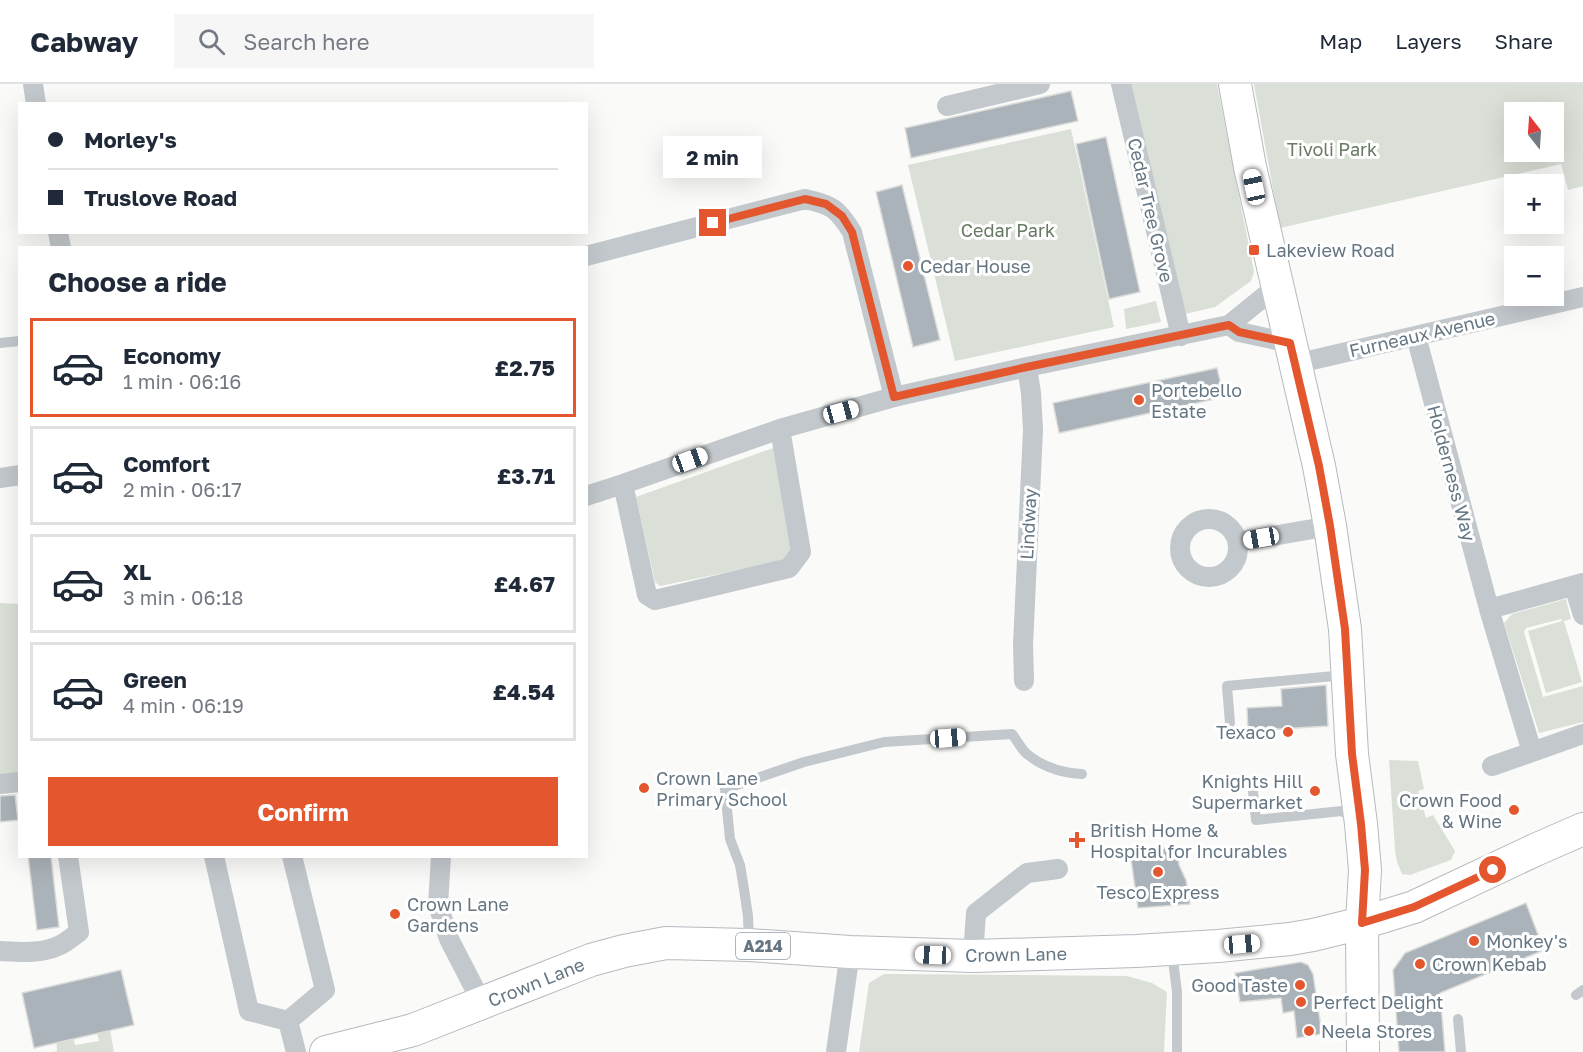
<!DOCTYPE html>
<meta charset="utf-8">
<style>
:root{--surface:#fff;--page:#f6f6f7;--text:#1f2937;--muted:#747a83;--line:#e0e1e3;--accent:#e4572e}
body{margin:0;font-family:"Golos Text",sans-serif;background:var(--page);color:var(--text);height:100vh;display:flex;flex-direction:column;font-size:22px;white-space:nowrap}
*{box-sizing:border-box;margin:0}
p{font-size:20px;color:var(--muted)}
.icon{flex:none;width:33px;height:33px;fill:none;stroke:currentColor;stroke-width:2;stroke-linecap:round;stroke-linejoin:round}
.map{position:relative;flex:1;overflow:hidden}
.details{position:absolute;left:18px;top:162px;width:570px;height:612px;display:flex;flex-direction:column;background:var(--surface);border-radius:0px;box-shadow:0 6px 24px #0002}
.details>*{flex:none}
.banner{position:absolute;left:18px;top:18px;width:570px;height:132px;border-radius:0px;box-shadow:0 6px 24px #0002;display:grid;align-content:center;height:132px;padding:0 30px;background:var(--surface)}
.needle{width:39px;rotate:343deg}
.tools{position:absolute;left:1504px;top:18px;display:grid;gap:12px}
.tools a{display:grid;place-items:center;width:60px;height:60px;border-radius:0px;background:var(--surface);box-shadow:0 6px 24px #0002;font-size:30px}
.end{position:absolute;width:27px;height:27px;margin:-14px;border:8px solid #e4572e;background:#fff;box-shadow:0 0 0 3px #fff}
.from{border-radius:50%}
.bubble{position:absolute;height:42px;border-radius:0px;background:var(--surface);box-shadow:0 6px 24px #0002;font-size:20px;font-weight:700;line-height:42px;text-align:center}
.car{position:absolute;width:18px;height:36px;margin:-18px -9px;border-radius:8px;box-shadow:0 0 4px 2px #0007;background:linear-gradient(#fff 24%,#345 0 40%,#fff 0 76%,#345 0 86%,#fff 0)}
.banner b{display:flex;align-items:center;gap:21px;height:57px;font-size:22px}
.banner b+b{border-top:2px solid var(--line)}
.banner i{width:15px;height:15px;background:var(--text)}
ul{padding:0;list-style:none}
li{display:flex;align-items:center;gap:18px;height:99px;margin:0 12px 9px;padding:0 18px;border:3px solid var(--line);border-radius:0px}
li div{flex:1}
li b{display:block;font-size:22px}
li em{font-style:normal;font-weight:700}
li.current{border-color:var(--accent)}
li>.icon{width:54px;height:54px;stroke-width:1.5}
h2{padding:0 30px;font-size:27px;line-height:72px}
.cta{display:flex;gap:12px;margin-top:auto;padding:12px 30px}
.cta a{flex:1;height:69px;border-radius:0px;background:var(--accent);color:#fff;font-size:24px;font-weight:700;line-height:69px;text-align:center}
header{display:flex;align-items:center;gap:36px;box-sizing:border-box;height:84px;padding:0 30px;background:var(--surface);border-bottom:2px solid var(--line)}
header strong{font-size:28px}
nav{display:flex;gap:33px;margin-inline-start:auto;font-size:21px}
.search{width:420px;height:54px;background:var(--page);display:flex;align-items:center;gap:15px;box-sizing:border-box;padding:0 21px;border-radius:0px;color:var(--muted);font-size:22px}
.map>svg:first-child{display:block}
.green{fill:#dadfd7;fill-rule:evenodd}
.building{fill:#aab3b9;stroke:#dcdcda;stroke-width:1.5}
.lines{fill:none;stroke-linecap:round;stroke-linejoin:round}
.primary-casing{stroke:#b5babe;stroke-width:34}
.lane{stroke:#c3c8cc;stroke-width:10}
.street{stroke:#c3c8cc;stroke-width:20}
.primary{stroke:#fff;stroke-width:32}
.route{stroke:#e4572e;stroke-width:8}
.poi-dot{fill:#e4572e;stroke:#fff;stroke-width:2}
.labels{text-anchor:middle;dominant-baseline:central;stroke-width:6;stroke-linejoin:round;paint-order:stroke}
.shield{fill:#fff;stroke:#939fa8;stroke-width:1.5}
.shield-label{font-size:16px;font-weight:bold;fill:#657683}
.park-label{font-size:18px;fill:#687a64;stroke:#fff}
.street-label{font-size:18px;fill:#657683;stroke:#fff}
.poi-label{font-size:18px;fill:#657683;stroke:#fff;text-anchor:start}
</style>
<header>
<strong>Cabway</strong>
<div class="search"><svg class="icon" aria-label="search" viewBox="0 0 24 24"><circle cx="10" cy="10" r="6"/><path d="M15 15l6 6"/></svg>Search here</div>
<nav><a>Map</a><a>Layers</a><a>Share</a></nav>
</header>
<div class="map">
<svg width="1583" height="968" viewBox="0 0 1583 968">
<rect width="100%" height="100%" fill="#fafaf8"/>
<path class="green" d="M1129 0H1217L1254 188 1251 197 1215 223 1185 230Z
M1254 0H1583V102L1568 106 1561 80 1280 144ZM1515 28H1554V68H1515Z
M1071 45 1114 243 955 277 908 81Z
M1156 217 1161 238 1126 245 1124 225Z
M779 362 792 465 782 477 660 502 655 498 636 413Z
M1566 515 1571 535 1564 537 1582 598 1546 609 1528 547 1562 537 1561 535 1526 544 1524 548 1543 613 1583 602V638L1539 649 1504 539 1512 530Z
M0 519 20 520 19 689 0 691Z
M1389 676 1418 677 1424 705 1418 707 1426 734 1433 731 1455 767 1451 776 1410 791 1402 790 1397 778 1395 766Z
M884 890 1127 892 1152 899 1167 908 1164 968H859L869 899Z
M106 924 114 968H52L57 967 56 949 72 946 75 961 99 957 92 928Z"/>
<path class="building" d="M1071 7 1078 37 911 74 905 44Z
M1106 53 1140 208 1109 215 1076 60Z
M902 101 940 256 913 263 876 108Z
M1217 284 1224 313 1059 349 1053 319Z
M1326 601 1328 642 1248 647 1247 624 1282 622 1281 605Z
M15 711 18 736 0 738V712Z
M1177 763 1179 781 1186 796 1190 820 1138 824 1130 768Z
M28 772H51L59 843 37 846Z
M1526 819 1544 866 1440 909 1445 968H1399L1393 886 1405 869Z
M1301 878 1308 881 1313 890 1322 950 1297 954 1294 927 1283 929 1281 914 1240 918 1235 889Z
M121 886 134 941 34 964 22 909Z"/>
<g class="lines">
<g class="primary-casing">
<path id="primary" d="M1235 0 1250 83 1319 382 1330 442 1345 545 1352 670 1361 740 1365 786 1362 839 1363 968
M326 968 413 946 591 876 624 867 666 859 749 861 850 868 973 872 1136 867 1218 862 1290 855 1313 851 1362 839 1414 823 1535 766 1583 745"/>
</g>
<path class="lane" d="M0 259 20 257
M1230 639 1227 602 1345 591
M1252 698 1256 736 1342 727 1354 735
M749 859 748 832 744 805 740 781 730 755 725 705 804 678 884 658 1012 650C1017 656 1021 665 1027 670 1043 683 1062 689 1082 690
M1172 868 1177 908V968
M1576 911 1583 906
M1458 935 1461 968"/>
<path class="street" d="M33 0 36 20
M1121 0 1181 252
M947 22 1040 0
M58 148 61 164
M586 172 805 115C832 121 837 124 852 148L894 313
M1229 241 1239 248 1290 259
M1416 252 1489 525 1532 668 1492 682
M1295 280 1583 213
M0 394 20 391
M623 400 780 345 894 313 1027 283 1229 241 1276 203
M586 412 623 400 647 511 655 516 789 484 801 468 780 345
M1180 464a29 29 0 1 1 58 0a29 29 0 1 1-58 0Z
M1238 458 1330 442
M1574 502 1583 531
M1489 525 1583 499
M1024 597 1023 561 1033 346 1031 309 1027 283
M1532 668 1583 650
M0 700 20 698
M214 772 249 927 288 937
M441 772 438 821 449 855 482 919
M0 867C19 868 41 870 58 862 66 859 72 853 79 848L68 772
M973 872 976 829 1027 789 1058 785
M288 937 325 906 292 772
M288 937 296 968
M836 968 850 868"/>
<use href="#primary" class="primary"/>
</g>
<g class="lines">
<path class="route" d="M713 139 805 115 826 120 842 132 852 148 894 313 1027 283 1229 241 1239 248 1290 259 1319 382 1330 442 1345 545 1352 670 1361 740 1365 786 1362 839 1414 823 1493 786"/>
</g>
<g class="poi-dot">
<rect x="1248" y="160" width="12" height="12" rx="3"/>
<circle cx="908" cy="182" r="6"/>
<circle cx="1139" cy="316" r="6"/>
<circle cx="1288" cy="648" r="6"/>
<circle cx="644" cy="704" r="6"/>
<circle cx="1315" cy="707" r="6"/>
<circle cx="1514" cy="726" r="6"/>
<path d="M1074 747h6v6h6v6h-6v6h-6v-6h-6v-6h6z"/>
<circle cx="1158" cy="788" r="6"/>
<circle cx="395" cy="830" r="6"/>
<circle cx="1474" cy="857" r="6"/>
<circle cx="1420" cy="880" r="6"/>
<circle cx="1300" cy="901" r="6"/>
<circle cx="1301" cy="918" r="6"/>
<circle cx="1309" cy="947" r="6"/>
</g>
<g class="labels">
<rect class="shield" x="736" y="849" width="54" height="26" rx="4.5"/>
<g class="shield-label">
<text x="763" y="862">A214</text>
</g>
<g class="park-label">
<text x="1332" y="65">Tivoli Park</text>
<text x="1008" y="146">Cedar Park</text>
</g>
<g class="street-label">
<text transform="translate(1151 126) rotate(77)">Cedar Tree Grove</text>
<text transform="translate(1422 250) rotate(-13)">Furneaux Avenue</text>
<text transform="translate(1452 389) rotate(75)">Holderness Way</text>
<text transform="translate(1028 440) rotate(-87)">Lindway</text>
<text transform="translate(1016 870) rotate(-1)">Crown Lane</text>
<text transform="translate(536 898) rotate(-22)">Crown Lane</text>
</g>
<g class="poi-label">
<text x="1266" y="166">Lakeview Road</text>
<text x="920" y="182">Cedar House</text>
<text x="1151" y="306">Portebello<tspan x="1151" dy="21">Estate</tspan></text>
<text x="1276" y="648" text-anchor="end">Texaco</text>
<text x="656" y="694">Crown Lane<tspan x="656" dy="21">Primary School</tspan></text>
<text x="1303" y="697" text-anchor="end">Knights Hill<tspan x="1303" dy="21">Supermarket</tspan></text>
<text x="1502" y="716" text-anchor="end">Crown Food<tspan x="1502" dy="21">&amp; Wine</tspan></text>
<text x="1090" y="746">British Home &amp;<tspan x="1090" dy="21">Hospital for Incurables</tspan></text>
<text x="1158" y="808" text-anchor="middle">Tesco Express</text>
<text x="407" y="820">Crown Lane<tspan x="407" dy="21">Gardens</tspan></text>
<text x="1486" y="857">Monkey's</text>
<text x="1432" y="880">Crown Kebab</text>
<text x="1288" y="901" text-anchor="end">Good Taste</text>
<text x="1313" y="918">Perfect Delight</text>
<text x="1321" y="947">Neela Stores</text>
</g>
</g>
</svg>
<div class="tools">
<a><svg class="needle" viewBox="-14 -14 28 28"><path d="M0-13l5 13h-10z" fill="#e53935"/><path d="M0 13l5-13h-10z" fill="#747a83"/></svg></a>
<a>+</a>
<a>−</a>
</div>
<i class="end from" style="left:1493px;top:786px"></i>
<i class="end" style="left:713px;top:139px"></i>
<div class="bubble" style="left:663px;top:52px;width:99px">2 min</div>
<i class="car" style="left:1254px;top:103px;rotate:348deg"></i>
<i class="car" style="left:841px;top:328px;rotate:75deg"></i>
<i class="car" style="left:690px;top:376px;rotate:70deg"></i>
<i class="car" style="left:1261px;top:454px;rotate:260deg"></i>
<i class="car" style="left:948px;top:654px;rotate:86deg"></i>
<i class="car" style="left:1242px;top:860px;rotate:85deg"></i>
<i class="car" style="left:933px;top:871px;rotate:272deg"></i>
<div class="banner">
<b><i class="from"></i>Morley's</b>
<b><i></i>Truslove Road</b>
</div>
<section class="details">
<h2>Choose a ride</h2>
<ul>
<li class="current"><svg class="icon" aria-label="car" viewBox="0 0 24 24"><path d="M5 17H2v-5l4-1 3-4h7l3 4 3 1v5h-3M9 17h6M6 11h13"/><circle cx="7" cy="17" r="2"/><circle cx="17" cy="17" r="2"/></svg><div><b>Economy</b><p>1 min · 06:16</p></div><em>£2.75</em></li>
<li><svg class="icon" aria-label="car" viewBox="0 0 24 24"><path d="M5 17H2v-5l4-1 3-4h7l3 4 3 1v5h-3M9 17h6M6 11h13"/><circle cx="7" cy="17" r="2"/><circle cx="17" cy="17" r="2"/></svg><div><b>Comfort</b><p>2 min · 06:17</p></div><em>£3.71</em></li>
<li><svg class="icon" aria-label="car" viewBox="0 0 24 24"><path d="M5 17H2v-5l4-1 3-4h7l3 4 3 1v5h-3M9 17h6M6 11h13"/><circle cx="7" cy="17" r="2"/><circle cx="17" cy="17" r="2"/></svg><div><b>XL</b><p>3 min · 06:18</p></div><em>£4.67</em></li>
<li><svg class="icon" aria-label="car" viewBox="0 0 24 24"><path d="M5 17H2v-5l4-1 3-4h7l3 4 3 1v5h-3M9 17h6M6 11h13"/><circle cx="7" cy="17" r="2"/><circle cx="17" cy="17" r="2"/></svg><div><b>Green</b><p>4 min · 06:19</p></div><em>£4.54</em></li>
</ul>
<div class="cta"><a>Confirm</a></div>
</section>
</div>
